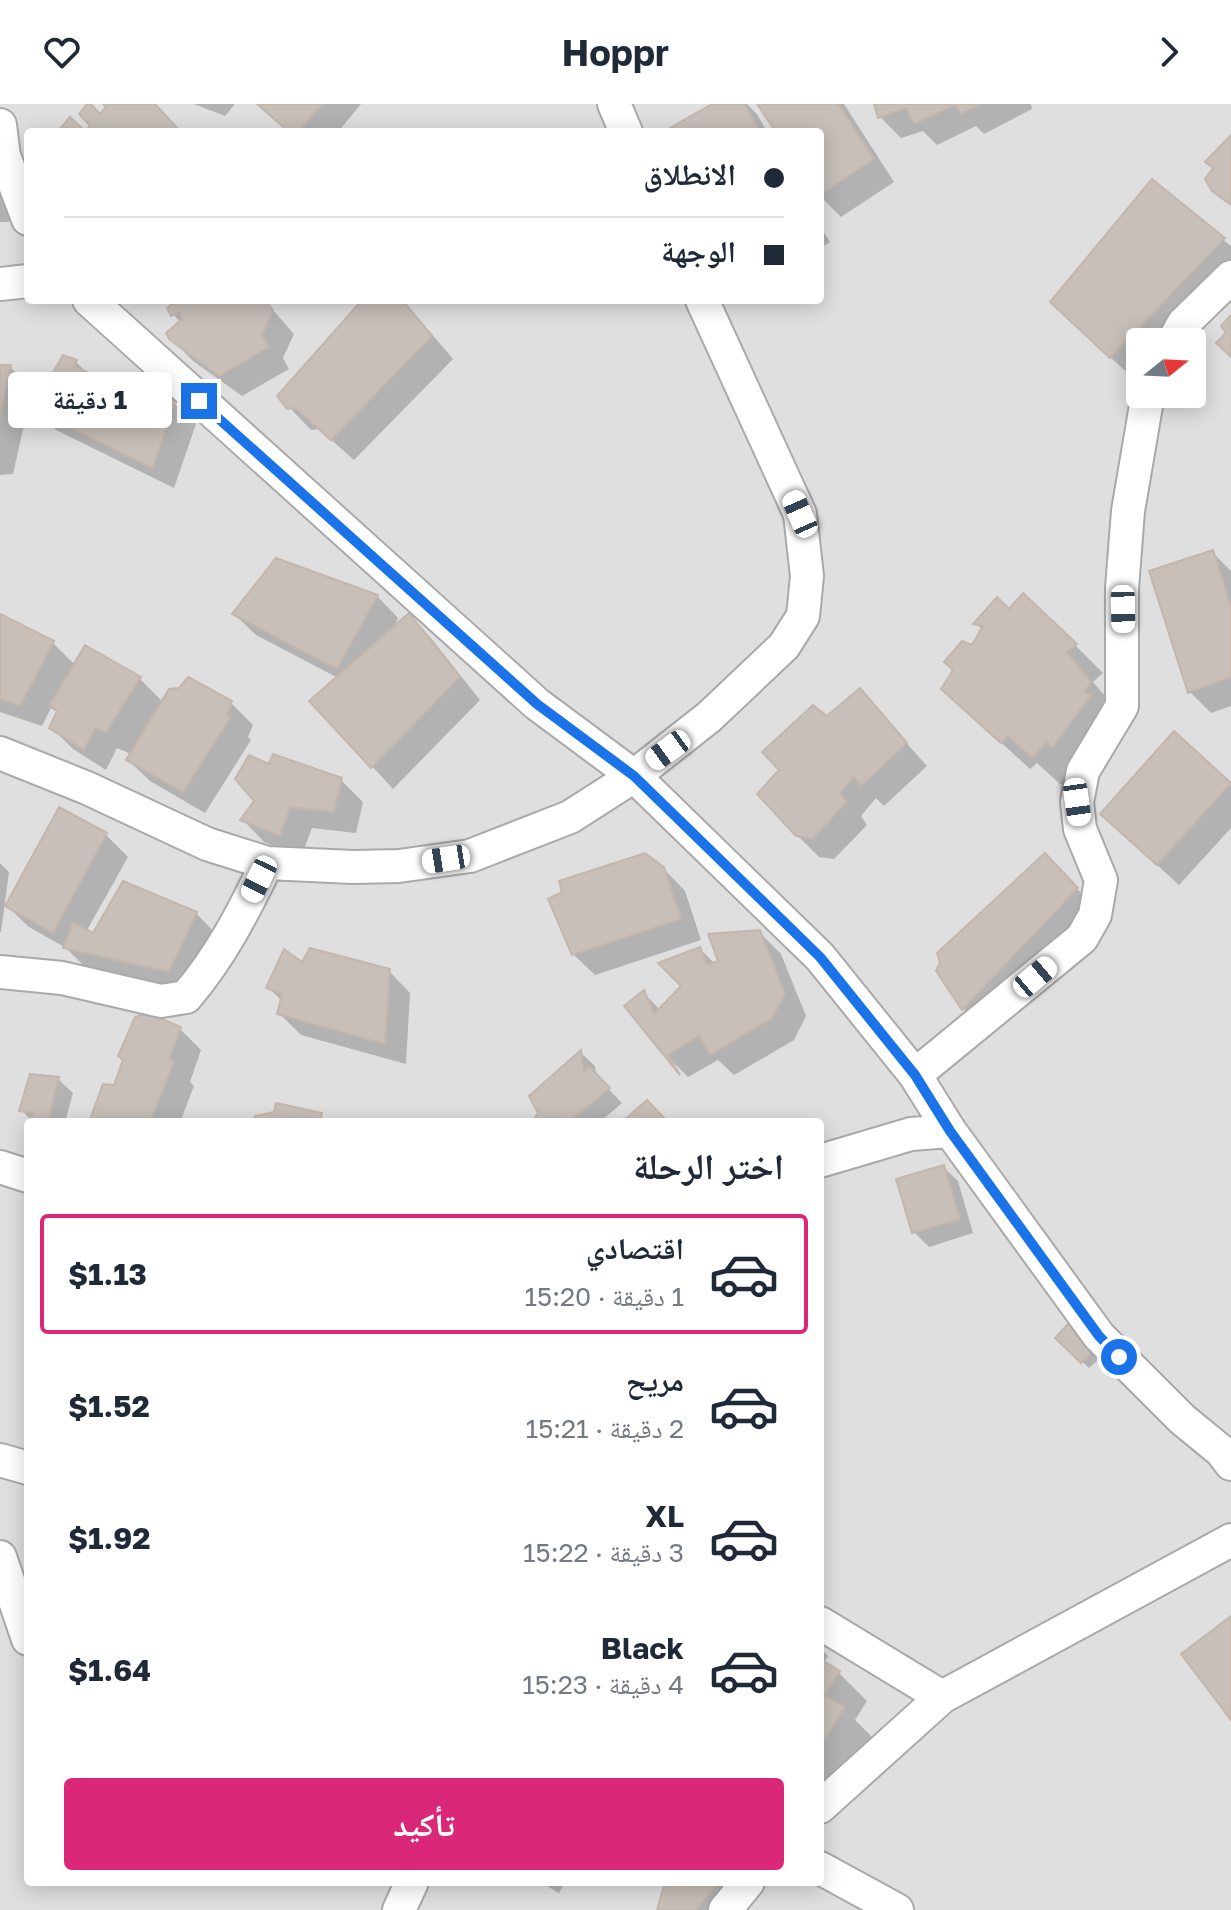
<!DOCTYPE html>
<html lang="ar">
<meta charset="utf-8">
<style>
:root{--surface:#fff;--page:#f6f6f7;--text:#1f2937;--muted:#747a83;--line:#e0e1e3;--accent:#db2777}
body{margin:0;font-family:"Golos Text","Noto Naskh Arabic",sans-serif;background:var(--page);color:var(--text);direction:rtl;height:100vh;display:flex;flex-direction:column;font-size:30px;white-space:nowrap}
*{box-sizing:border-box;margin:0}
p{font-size:26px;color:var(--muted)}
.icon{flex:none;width:44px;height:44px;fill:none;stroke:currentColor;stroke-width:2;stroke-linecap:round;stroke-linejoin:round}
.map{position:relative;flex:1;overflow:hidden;direction:ltr}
.panel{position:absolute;left:24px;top:1014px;width:800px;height:768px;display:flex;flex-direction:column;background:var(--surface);border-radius:8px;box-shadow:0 4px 20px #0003;direction:rtl}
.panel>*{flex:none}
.top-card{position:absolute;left:24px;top:24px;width:800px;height:176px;border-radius:8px;box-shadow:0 4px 20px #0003;direction:rtl;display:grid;align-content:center;height:176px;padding:0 40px;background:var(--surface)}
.needle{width:52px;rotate:72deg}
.tools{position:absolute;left:1126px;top:224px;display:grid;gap:16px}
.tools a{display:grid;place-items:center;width:80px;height:80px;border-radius:8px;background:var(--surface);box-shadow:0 4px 20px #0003;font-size:40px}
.end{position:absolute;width:36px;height:36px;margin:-18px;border:10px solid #1a73e8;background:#fff;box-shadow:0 0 0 4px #fff}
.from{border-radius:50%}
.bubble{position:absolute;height:56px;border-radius:8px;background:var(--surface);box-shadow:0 4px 20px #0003;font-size:26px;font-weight:700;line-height:56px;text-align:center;direction:rtl}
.car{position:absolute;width:24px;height:48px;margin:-24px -12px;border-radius:10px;box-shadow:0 0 6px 2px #0007;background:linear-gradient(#fff 24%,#345 0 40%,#fff 0 76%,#345 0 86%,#fff 0)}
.top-card b{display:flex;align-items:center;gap:28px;height:76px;font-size:30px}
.top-card b+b{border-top:2px solid var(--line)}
.top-card i{width:20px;height:20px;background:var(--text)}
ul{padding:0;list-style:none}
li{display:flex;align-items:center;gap:24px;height:120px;margin:0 16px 12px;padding:0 24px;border:4px solid transparent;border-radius:8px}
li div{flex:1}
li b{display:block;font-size:30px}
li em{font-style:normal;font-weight:700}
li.current{border-color:var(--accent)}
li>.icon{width:72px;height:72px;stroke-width:1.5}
h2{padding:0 40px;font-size:36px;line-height:96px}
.action{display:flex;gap:16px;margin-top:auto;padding:16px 40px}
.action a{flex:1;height:92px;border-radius:8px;background:var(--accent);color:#fff;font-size:32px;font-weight:700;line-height:92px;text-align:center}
header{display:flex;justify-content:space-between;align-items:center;height:104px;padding:0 40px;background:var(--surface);font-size:36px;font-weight:700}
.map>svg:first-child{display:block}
.residential{fill:#e0dfdf;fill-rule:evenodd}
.shadow{fill:#0003}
.building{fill:#c7bfb8;stroke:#c4b6ab;stroke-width:2}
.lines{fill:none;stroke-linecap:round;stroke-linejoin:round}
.street-casing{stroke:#a9a9a9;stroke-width:36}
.street{stroke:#fff;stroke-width:32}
.route{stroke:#1a73e8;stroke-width:10}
</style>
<header><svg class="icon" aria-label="forward" viewBox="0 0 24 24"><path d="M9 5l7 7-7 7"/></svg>Hoppr<svg class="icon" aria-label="heart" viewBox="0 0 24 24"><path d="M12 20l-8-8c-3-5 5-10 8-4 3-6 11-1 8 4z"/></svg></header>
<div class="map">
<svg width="1231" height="1806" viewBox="0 0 1231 1806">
<rect width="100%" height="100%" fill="#f2efe9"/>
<path class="residential" d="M0 0H1231V1806H0ZM28 28H820V196H28ZM1140 238H1192V290H1140ZM28 1018H820V1778H28Z"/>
<path class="shadow" d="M194 0H235L225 12Z
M257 0H361L338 28H289Z
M716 0H747L757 10 767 28H667Z
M760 0H844L894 78 841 113 820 92V28H778Z
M876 0H1031L1032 5 984 30 976 22 937 41 923 27 901 34 880 13Z
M0 50 2 94 10 102 9 118H0Z
M1152 78 1231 142V172L1167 238H1140V267L1133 274 1074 220Z
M820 122 830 138 820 144Z
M180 196H264L294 230 283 254 289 265 242 292 193 257 171 234 181 219 173 210Z
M364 196H403L453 255 354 356 319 325 311 326 289 303Z
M76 258 90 272 159 306 174 299 196 320 174 384 56 326 35 305Z
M0 263H10L32 285 13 370 0 371Z
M1212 448 1231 467V602L1211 609 1189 587Z
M377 492 398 514 393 525 409 511 430 533 480 596 393 685 312 597 338 574 256 531 234 510Z
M1010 508 1075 541 1103 569 1093 578 1118 607 1061 681 1037 659 1030 665 943 585 983 526 976 520Z
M0 512 53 539 75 561 140 575 163 598 231 599 253 621 248 633 251 636 205 709 150 677 128 656 131 650 117 644 106 666 73 645 51 623 58 608 52 602 42 622 0 608Z
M860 587 927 662 884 702 876 694 861 712 867 721 834 755 819 753 797 731 827 615Z
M1174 630 1231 682V724L1179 781 1124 731Z
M270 662 341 676 363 698 356 729 312 724 301 753 264 738 243 716 256 697Z
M60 705 106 731 128 753 86 828 94 831 196 809 217 831 191 888 87 865 66 844 29 823 7 802Z
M0 759 9 768 1 828H0Z
M663 764 685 787 701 836 595 871 573 850Z
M1066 773 1098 807 985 926 964 905 938 867Z
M759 828 781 850 806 912 794 936 734 971 718 956 688 973 666 951 644 889 660 906 684 882 700 845 715 860Z
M302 860 389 867 410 889 406 960 301 931 279 909 282 897 268 883Z
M180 925 201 946 190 978 194 982 180 1018H91L116 983Z
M581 949 595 962 596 972 622 999 600 1018H535Z
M58 975 73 989 65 1018H32L22 1006Z
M943 1063 958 1077 973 1129 929 1143 914 1128Z
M1068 1223 1100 1254 1089 1264 1058 1234Z
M820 1544 828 1552 823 1560 839 1569 867 1597 855 1616 872 1633 828 1703 820 1698Z
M540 1778H565L559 1789Z
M650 1778H759L736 1806H659L665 1783Z"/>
<path class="building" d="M87 0H91L100 10 106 3 103 0H155L181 28H57L70 13 85 27 90 22 79 10Z
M257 0H322L298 28H289Z
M712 0H744L760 28H663Z
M757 0H838L874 55 820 91V28H776Z
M874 0H980L961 10 954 1 914 20 906 4 878 14Z
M1231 31V101L1212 87 1205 75 1213 64 1205 58Z
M1152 75 1225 134 1110 254 1050 198Z
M177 196H264L273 206 262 231 269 243 219 272 169 235 166 229 182 215 180 208 171 212 167 204Z
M362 196H402L432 232 331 336 295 304 287 305 277 292Z
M1231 211V253L1216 239 1226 229 1221 222Z
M63 251 77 256 74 262 158 303 164 291 175 297 153 364 32 305Z
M0 261H11L0 311Z
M1213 446 1231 503V573L1188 589 1149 467Z
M276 454 378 491 337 565 232 510Z
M1023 489 1077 540 1067 548 1091 578 1084 588 1091 591 1052 644 1047 638 1032 654 1008 632 1001 639 941 585 953 566 944 558 962 537 972 541 983 522 973 520 997 493 1009 505Z
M409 509 460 573 371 664 309 597Z
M0 510 54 537 20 602 0 595Z
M85 541 141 573 106 628 95 624 84 646 49 624 57 607 49 602Z
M188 573 232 597 227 610 231 613 183 688 126 656 169 585 179 584Z
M860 584 907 639 861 682 854 672 840 689 847 698 812 735 796 732 757 690 779 666 762 648 813 601 827 612Z
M1174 627 1231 679 1157 761 1100 710Z
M273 650 342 674 334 708 290 703 280 732 240 716 254 697 235 675 249 651 269 660Z
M59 703 107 729 53 829 5 802Z
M645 749 664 763 681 815 572 851 548 795 562 788 559 777Z
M1045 749 1078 784 962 906 936 867 940 859 937 849Z
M123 777 197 808 169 868 63 844 73 819 93 829Z
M760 826 785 890 772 914 710 951 699 932 668 951 680 971 624 902 644 886 654 910 681 882 658 859 700 843 707 861 718 857 708 830Z
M310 844 390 865 385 940 277 910 282 890 266 884 284 845 302 858Z
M147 909 181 923 169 955 174 958 150 1018H89L103 980 114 981 123 956 118 952 135 913Z
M581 946 584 968 589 962 610 984 569 1018H532L538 1009 529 992Z
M30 970 59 973 48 1018H30L33 1009 19 1007Z
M647 996 668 1018H622Z
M276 999 322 1009 320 1018H253L255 1012 274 1008Z
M944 1061 960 1115 912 1129 896 1075Z
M1068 1220 1094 1246 1081 1259 1055 1234Z
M1231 1512V1616L1181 1550Z
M820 1555 840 1567 825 1591 845 1603 820 1643Z
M665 1778H719L696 1806H657Z"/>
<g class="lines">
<g class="street-casing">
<path id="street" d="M614 0 626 28
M0 21 4 52 28 115
M0 180 28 177
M89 196 537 600 634 672 820 853 915 971 950 1027 1099 1232 1182 1315 1221 1347 1231 1360
M1173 238 1183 220 1231 173
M0 649 87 684 207 740 267 759 353 763 399 762 470 752 570 713 634 672 709 613 784 542 803 512 807 472 800 410 702 196
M0 868 62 874 161 897 186 893C221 852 244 807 267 759
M915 971 1082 834 1095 811 1101 776 1080 725 1077 698 1083 667 1122 602V484L1128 407 1148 290
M820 1057 911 1030 950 1027
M0 1063 28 1072
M0 1356 28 1364
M0 1453 28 1535
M820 1519 942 1593
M820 1703 942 1593 1231 1436
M820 1764 897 1806
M399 1806 412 1778
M725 1806 748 1778"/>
</g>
<use href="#street" class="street"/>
</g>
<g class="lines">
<path class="route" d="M199 297 537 600 634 672 820 853 915 971 950 1027 1099 1232 1119 1253"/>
</g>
</svg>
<div class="tools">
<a><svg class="needle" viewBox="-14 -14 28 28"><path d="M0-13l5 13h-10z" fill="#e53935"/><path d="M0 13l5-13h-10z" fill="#747a83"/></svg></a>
</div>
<i class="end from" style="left:1119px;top:1253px"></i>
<i class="end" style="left:199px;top:297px"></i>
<div class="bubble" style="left:8px;top:268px;width:164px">1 دقيقة</div>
<i class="car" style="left:800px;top:410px;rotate:336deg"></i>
<i class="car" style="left:1123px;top:505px;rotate:179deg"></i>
<i class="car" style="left:668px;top:646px;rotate:234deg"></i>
<i class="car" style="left:1077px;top:698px;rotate:172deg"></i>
<i class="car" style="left:446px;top:755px;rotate:261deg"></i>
<i class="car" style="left:259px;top:775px;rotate:206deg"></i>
<i class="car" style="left:1035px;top:873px;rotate:50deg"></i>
<div class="top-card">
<b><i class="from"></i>الانطلاق</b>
<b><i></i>الوجهة</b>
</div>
<section class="panel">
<h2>اختر الرحلة</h2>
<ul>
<li class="current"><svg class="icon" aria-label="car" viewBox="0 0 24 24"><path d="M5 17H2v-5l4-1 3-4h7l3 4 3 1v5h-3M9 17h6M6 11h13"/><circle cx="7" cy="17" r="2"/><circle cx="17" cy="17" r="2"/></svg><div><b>اقتصادي</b><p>1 دقيقة · 15:20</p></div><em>$1.13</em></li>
<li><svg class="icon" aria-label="car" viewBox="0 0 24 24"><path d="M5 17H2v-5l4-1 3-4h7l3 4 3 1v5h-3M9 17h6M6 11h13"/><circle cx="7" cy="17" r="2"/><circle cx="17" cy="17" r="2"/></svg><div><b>مريح</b><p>2 دقيقة · 15:21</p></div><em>$1.52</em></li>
<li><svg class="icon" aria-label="car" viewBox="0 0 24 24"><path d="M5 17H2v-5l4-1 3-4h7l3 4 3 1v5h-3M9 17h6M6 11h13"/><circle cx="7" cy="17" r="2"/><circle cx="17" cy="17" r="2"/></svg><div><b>XL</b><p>3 دقيقة · 15:22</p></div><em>$1.92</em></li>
<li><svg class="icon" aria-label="car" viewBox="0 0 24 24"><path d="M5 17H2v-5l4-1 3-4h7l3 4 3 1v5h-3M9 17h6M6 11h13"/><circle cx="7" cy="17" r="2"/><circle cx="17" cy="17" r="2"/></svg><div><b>Black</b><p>4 دقيقة · 15:23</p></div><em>$1.64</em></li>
</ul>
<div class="action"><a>تأكيد</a></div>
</section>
</div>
